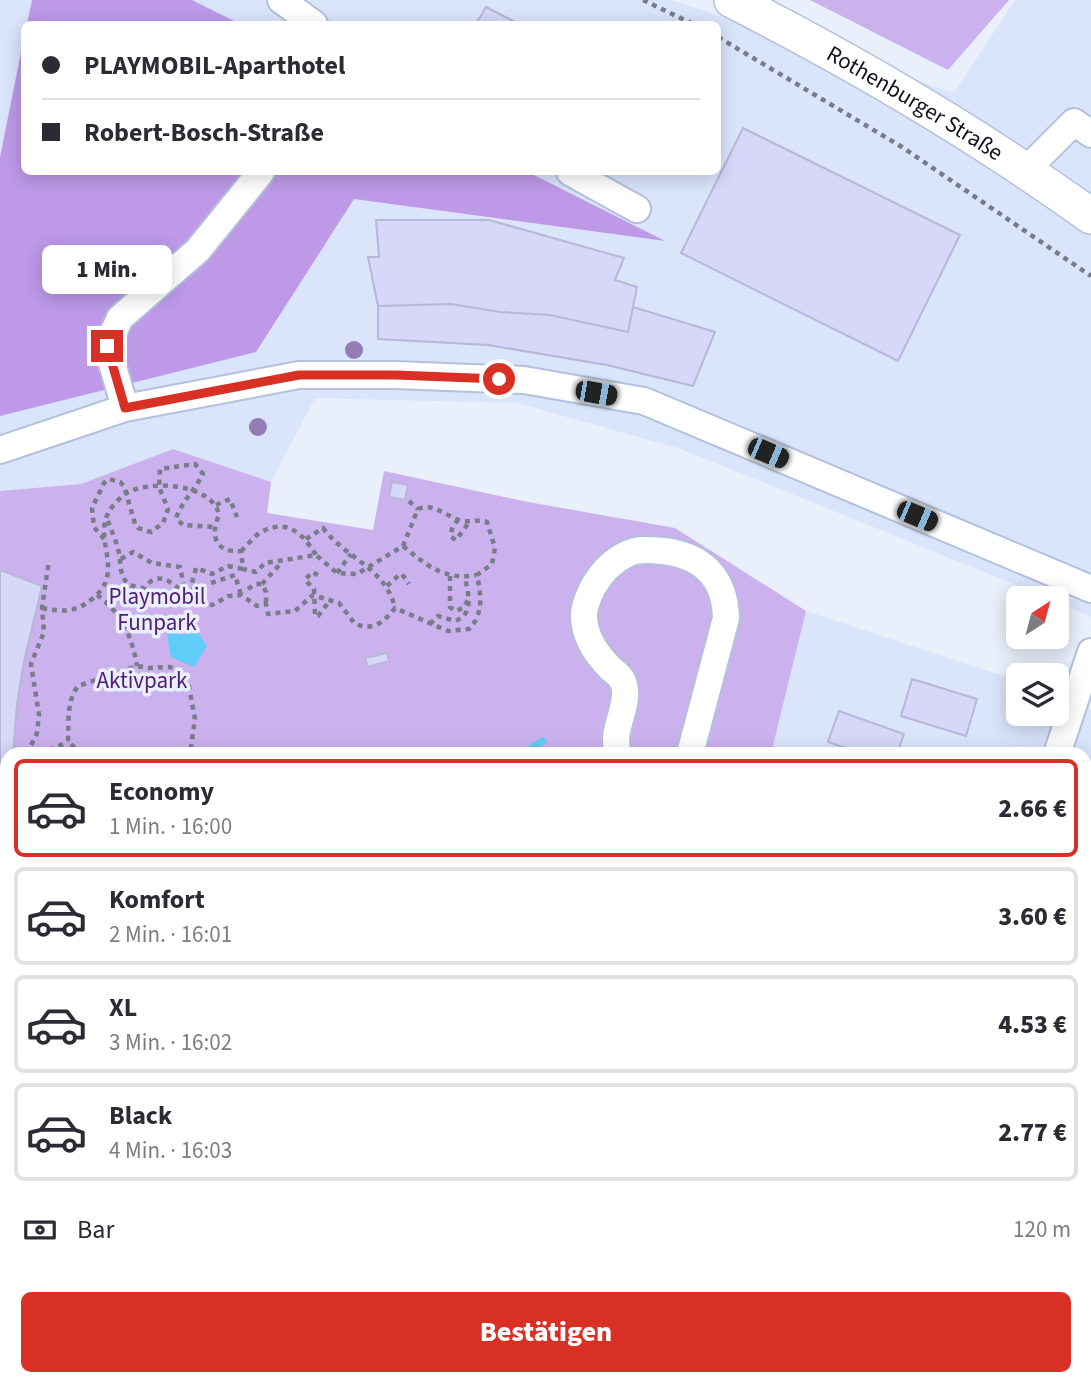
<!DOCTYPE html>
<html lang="de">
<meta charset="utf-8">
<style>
:root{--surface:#fff;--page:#f2f2f3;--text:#2b2b33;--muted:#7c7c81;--line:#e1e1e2;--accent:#d93025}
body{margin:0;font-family:"Source Sans 3",sans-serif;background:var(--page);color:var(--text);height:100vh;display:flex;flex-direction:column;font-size:26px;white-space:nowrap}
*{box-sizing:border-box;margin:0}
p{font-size:23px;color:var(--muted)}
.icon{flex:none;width:38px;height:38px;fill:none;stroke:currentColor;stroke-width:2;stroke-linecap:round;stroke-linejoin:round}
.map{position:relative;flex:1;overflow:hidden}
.panel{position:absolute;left:0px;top:747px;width:1092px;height:639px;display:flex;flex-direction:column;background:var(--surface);border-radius:21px 21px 0 0;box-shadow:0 4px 18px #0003}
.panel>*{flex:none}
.hud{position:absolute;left:21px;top:21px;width:700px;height:154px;border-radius:10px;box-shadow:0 4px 18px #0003;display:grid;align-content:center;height:154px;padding:0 21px;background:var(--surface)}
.needle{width:46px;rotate:36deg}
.fabs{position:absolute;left:1006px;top:586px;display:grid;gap:14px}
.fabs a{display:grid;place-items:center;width:63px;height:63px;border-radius:10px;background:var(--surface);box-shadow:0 4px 18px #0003;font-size:35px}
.end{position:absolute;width:32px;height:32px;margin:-16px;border:9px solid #d93025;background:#fff;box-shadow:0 0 0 4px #fff}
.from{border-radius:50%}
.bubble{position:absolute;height:49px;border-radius:10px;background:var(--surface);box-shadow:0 4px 18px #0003;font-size:23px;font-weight:800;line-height:49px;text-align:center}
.car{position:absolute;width:21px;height:42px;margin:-21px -10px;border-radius:9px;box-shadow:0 0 5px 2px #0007;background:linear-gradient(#222 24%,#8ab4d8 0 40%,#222 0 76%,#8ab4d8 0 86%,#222 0)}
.hud b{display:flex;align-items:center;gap:24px;height:66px;font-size:26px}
.hud b+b{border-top:2px solid var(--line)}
.hud i{width:18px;height:18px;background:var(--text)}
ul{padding:12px 0 0;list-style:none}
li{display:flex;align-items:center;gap:21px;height:98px;margin:0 14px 10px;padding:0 7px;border:4px solid var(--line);border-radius:10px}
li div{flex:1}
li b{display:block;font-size:26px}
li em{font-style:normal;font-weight:800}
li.on{border-color:var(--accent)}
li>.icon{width:63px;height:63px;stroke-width:1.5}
.pay{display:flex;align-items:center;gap:18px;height:77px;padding:0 21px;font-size:26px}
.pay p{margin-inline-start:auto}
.primary-button{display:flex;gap:14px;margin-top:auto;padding:14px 21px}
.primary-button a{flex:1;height:80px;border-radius:10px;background:var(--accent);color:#fff;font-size:28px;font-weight:800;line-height:80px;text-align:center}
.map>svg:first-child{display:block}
.built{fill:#dae4fb}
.green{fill:#cbb1ee}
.forest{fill:#bd99e8}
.water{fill:#5fcef9}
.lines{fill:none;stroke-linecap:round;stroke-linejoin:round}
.stream{stroke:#5fcef9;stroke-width:7}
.building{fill:#d6d7f9;stroke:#b7b7d6;stroke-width:2}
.minor-casing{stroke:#b3c1de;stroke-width:30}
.major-casing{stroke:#b3c1de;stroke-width:38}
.path{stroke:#777c88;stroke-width:4.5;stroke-dasharray:5 5;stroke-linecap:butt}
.minor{stroke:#fff;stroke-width:26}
.major{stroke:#fff;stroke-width:35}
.tree{fill:#947cb4}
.route{stroke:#d93025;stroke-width:9}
.labels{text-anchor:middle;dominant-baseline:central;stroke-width:7;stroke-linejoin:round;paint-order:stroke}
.street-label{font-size:23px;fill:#10141f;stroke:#e9effb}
.park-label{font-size:23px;fill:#4f1d79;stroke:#e9effb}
</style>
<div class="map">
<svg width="1091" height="1385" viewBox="0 0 1091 1385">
<rect width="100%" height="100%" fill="#e9effb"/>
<path class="built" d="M0 0H32L27 24H24V37L0 157Z
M192 0H671L954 93 1015 0H1091V617L1057 602V598H1049L678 448 517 403 315 398 271 482 173 449 81 484 0 491V416L256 352 354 199 662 241 528 172H718V24H240Z
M806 611 1018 681V714H1057V695L1091 709V1219L1085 1217V754H771Z"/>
<path class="green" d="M810 0H1009L948 70Z
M173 449 271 482 267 513 373 530 384 471 528 502 675 528 806 611 771 754H7V1379H1085V1217L1091 1219V1385H0V491L81 484Z"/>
<path class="forest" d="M32 0H192L240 24H27Z
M24 37V172H528L665 241 354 199 256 352 0 416V157Z
M0 1277H7V1359L0 1354Z
M35 1379H154L156 1385H43Z"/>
<path class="water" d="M174 630 184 635 197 631 207 646 194 667 171 657 167 635Z"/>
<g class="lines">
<path class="stream" d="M523 754 543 741"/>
</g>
<path class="building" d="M486 7 519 24H476Z
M743 128 960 235 898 361 681 253Z
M376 220H489L624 258 615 280 637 287 628 332 550 315 500 312 451 304 378 306 368 257H379Z
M451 304 500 312 550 315 628 332 633 307 715 332 693 386 607 365 488 345 378 339V306Z
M392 482 408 485 405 500 389 497Z
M0 570 42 586 24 661 17 704 13 754H7V849L0 850Z
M387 653 389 661 368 667 365 658Z
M912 679 977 699 966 736 901 716Z
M839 711 904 734 897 754H862L828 742Z
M1085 838 1091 839V923L1085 921Z
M0 1075 7 1080V1095H0Z"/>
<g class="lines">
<g class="minor-casing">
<path id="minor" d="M281 0 314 24
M1026 170 1074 122 1091 134
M570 172 637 209
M125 408 107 346 120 318 198 250 261 172
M0 450 125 408 299 375H396L524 380 644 401 1091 589
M617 754C617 749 616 743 616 738 617 722 629 701 624 685 622 677 617 674 611 669 596 654 583 635 584 613 585 604 589 595 593 587 601 573 612 561 627 554 638 548 652 550 664 551 703 556 725 578 726 618L690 754
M1057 754 1091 652
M1085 1200 1091 1202
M391 1385 393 1379"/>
</g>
<g class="major-casing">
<g id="major">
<path id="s1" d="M732 0C856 63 978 135 1091 216"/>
</g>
</g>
<path class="path" d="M643 0 693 24
M718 37 902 147 1091 276
M409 501 418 509
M216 505 230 499 237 517
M458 519 452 529 451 537 456 540 470 521
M104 539 94 527 92 508 104 483 109 479 120 482 124 486 135 524 138 528 151 532 163 523 168 509 159 487 160 469 195 464 203 474C195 490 183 500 176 518L183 525 214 527
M306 539 323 528C346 559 385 567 395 608
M403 546C426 565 445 581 476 575
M241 551C247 546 254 536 261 532 288 518 303 534 316 555
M121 559 133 552 152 563 180 567 185 591
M337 573 351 554
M318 575 312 572 305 580 314 589 315 616H318L331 599
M450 576V607L455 611 463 608 468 600
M211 583 235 575 241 595
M262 584 282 562
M387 586 399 575 402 574 409 584
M144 588 152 603 170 604 196 601 192 583 196 568 212 574 228 566 243 569
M248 589 255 584H262L266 592V604
M97 595C122 613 132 637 137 666
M42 608C62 612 75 613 92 599 127 572 91 539 110 510 113 505 121 497 125 494 148 479 213 483 219 515 210 536 215 553 241 551L243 569 256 572 265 563 316 555 337 573 357 574 403 546 418 509C435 502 447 518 463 521 472 522 479 519 487 522L495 548 492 564 477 575C481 594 484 614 469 629L448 631 395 608C383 623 374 631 355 624L339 603 313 595 295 611 268 614 266 604 257 606 241 595 229 596 212 605C207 604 200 603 195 601 178 592 163 564 144 588 114 586 124 566 117 545 114 536 110 527 107 518
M430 624 438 616 455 621C475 614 468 594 465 577
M27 754 37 733 39 715 31 664 44 632 42 608 49 560
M40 754 68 742
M93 754 80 752 68 742C69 723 66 702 78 686L137 666 149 668 170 667 182 672 188 681 195 719 190 754
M1 1076 4 1059V1030
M0 1169 7 1170"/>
<use href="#minor" class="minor"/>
<use href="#major" class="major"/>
</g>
<g class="tree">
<circle cx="354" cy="350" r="9"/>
<circle cx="258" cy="427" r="9"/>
</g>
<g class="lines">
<path class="route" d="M107 346 125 408 299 375H396L499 379"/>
</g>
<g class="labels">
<g class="street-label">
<text stroke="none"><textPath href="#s1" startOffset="210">Rothenburger Straße</textPath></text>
</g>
<g class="park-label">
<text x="157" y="596">Playmobil<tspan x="157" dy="26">Funpark</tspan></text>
<text x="142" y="680">Aktivpark</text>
</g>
</g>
</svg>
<div class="fabs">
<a><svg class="needle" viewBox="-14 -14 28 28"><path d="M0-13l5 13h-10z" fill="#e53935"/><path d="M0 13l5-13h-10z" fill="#7c7c81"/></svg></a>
<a><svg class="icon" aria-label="layers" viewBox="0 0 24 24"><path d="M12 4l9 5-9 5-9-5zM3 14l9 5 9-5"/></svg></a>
</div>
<i class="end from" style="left:499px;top:379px"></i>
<i class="end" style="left:107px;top:346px"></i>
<div class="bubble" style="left:42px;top:245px;width:130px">1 Min.</div>
<i class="car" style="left:596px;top:393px;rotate:100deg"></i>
<i class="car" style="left:768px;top:453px;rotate:113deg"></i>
<i class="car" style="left:917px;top:516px;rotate:113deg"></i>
<div class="hud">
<b><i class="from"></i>PLAYMOBIL-Aparthotel</b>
<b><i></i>Robert-Bosch-Straße</b>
</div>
<section class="panel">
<ul>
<li class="on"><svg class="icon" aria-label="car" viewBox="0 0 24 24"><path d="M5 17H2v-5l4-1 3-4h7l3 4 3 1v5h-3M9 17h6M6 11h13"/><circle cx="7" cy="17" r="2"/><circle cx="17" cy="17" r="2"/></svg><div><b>Economy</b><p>1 Min. · 16:00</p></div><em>2.66 €</em></li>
<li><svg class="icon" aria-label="car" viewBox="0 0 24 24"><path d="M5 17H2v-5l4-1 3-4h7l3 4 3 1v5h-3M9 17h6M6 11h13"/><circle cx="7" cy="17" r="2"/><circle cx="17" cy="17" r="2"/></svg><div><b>Komfort</b><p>2 Min. · 16:01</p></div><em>3.60 €</em></li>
<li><svg class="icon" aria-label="car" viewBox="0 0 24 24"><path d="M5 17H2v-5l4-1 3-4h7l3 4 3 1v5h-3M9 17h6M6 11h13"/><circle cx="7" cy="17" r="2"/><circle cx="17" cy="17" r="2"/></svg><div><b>XL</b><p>3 Min. · 16:02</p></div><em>4.53 €</em></li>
<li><svg class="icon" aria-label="car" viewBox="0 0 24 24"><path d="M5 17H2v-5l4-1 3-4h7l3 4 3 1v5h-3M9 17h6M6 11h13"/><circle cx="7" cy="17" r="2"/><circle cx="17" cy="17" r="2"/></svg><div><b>Black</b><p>4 Min. · 16:03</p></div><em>2.77 €</em></li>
</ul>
<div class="pay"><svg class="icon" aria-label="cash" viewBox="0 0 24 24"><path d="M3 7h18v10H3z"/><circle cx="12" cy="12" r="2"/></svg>Bar<p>120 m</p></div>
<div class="primary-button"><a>Bestätigen</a></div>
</section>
</div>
